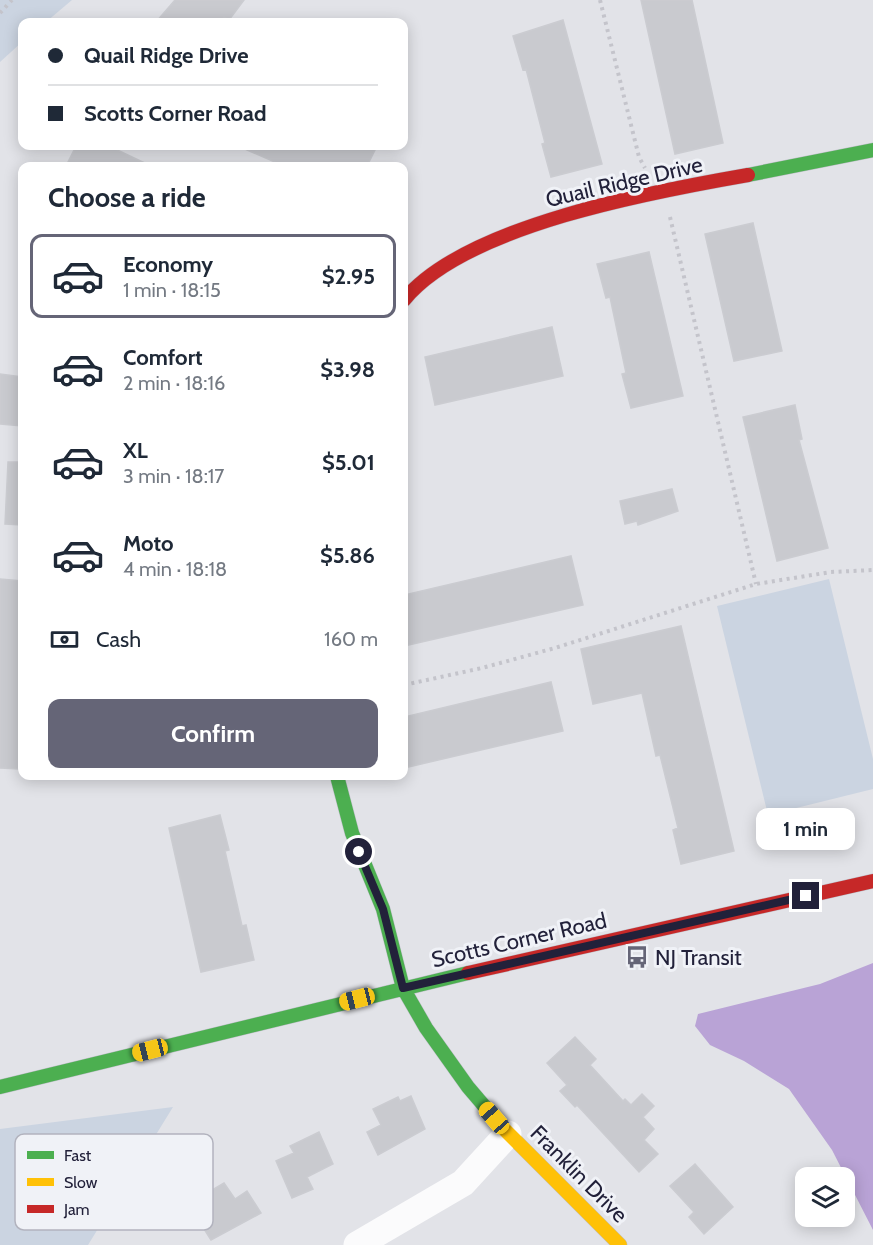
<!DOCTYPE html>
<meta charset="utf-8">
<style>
:root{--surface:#fff;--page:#f2f2f3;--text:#1f2937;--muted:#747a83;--line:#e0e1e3;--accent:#656577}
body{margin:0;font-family:Cabin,sans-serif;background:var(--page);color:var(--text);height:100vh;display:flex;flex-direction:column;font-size:22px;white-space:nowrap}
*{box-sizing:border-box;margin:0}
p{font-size:20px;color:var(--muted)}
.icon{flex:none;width:33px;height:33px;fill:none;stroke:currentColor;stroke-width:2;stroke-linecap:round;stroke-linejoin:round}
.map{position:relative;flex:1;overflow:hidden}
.panel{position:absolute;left:18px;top:162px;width:390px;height:618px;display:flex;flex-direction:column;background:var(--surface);border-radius:12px;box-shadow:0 3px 15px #0003}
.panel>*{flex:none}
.hud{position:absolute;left:18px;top:18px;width:390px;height:132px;border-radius:12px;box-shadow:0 3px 15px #0003;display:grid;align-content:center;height:132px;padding:0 30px;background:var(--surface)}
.controls{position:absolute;left:795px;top:1167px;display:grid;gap:12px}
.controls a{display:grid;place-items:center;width:60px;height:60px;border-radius:12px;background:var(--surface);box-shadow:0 3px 15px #0003;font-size:30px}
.end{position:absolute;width:27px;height:27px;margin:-14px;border:8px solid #22213a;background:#fff;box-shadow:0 0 0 3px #fff}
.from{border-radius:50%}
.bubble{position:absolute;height:42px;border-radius:12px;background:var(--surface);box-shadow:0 3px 15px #0003;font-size:20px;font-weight:800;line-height:42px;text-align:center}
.car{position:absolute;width:18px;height:36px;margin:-18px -9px;border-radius:8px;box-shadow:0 0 4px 2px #0007;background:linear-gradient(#f5c518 24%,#345 0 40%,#f5c518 0 76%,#345 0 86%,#f5c518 0)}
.hud b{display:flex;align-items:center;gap:21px;height:57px;font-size:22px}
.hud b+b{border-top:2px solid var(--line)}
.hud i{width:15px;height:15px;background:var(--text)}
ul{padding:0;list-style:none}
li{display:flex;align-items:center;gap:18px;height:84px;margin:0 12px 9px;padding:0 18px;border:3px solid transparent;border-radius:12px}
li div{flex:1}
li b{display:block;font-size:22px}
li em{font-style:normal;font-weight:800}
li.selected{border-color:var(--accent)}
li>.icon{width:54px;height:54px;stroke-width:1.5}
h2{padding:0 30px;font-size:27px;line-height:72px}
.pay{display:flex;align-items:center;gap:15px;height:66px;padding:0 30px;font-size:22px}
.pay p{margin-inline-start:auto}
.primary-button{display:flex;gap:12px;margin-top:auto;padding:12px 30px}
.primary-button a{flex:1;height:69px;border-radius:12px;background:var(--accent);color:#fff;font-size:24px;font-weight:800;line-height:69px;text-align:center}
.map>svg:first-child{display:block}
.green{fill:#cbd4e1}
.water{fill:#b9a3d6}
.building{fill:#c9cacf;stroke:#cbccd1;stroke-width:1.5}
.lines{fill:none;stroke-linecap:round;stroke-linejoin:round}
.fast-casing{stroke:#bebfc8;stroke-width:15}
.slow-casing{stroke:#bebfc8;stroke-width:15}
.jam-casing{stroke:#bebfc8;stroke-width:15}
.path{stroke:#c4c4cb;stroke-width:4;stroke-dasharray:3 4.5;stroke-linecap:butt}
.street{stroke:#fbfbfc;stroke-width:27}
.fast{stroke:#4caf50;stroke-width:14}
.slow{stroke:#ffc107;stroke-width:14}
.jam{stroke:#c62828;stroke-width:14}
.route{stroke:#22213a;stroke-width:8}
.labels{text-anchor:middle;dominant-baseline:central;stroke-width:6;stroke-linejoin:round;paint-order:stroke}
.street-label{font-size:22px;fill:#22213a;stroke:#f0f2f7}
.poi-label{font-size:22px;fill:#22213a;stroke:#f0f2f7;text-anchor:start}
.key{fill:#f0f2f7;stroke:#b2b3be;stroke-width:1.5}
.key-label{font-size:16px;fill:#22213a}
</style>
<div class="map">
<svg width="873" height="1245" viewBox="0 0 873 1245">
<rect width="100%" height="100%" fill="#e2e3e8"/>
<path class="green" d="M0 0H72L46 22H22V42L0 62Z
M829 579 873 759V789L768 815 717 606Z
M173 1107 88 1245H0V1129Z"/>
<path class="water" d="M873 963V1230L832 1150 789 1089 744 1061 710 1045 695 1026 698 1014 820 984Z"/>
<path class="building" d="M175 0H244L229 20 224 17 220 22H156Z
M641 0H692L723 143 675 154Z
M563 20 602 164 551 177 542 144 545 143 526 69 523 70 513 36Z
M76 146H109L151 166H66Z
M238 146H377L367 166H284Z
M753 223 782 351 734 361 705 234Z
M649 252 683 396 631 408 622 374 626 373 610 297 606 298 597 264Z
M552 327 563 376 435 405 425 357Z
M0 374 22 377V426L0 424Z
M795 405 802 439 799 440 828 548 777 561 743 417Z
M8 462H22V525L5 524Z
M672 489 678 511 638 525 637 521 625 524 620 501Z
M571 556 583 605 404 646V595Z
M0 579 22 581 19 769 0 768Z
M681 626 734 851 681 864 673 830 678 828 660 755 656 756 642 693 593 704 581 649Z
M551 682 563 731 404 768V717Z
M220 815 229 850 225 851 242 926 246 925 254 960 201 972 169 828Z
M575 1037 596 1059 590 1065 623 1101 625 1099 631 1105 642 1094 654 1106 643 1117 654 1129 644 1140 658 1154 639 1172 577 1105 575 1107 560 1091 567 1085 547 1063Z
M411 1096 425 1129 378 1155 367 1132 381 1125 373 1109 398 1097 400 1101Z
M319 1132 333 1164 307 1177 313 1189 292 1198 276 1161 294 1153 290 1146Z
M695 1164 733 1207 704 1234 689 1217 694 1212 670 1186Z
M224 1183 235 1199 247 1191 261 1213 211 1240 192 1210 202 1203 200 1197Z"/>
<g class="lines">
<g class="fast-casing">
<path id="fast" d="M748 175 873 150
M337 776 352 833 383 909 403 988 426 1028 468 1087 503 1128
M0 1087 468 973"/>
</g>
<g class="slow-casing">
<path id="slow" d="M503 1128 620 1245"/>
</g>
<g class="jam-casing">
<path id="jam" d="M404 300C465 225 656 191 748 175
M468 973 873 881"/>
</g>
<path class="path" d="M600 0 639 157 645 168
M0 13 12 0
M670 217 756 584
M404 685 482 668 555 648 756 584 831 572 873 570"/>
<path class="street" d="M357 1245 463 1183 508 1134"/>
<use href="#fast" class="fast"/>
<use href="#slow" class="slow"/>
<use href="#jam" class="jam"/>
</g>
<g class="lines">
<path class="route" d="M359 852 383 909 403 988 806 896"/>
</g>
<defs>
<g id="bus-bare" transform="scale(1.8)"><path d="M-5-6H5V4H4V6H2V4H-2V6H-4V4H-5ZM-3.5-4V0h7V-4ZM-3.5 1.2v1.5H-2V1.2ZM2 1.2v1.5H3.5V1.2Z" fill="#656577" stroke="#f0f2f7" stroke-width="2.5" paint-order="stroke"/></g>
</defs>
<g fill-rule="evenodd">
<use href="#bus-bare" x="637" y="957"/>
</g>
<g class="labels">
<g class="street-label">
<text transform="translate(624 182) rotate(-13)">Quail Ridge Drive</text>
<text transform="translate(519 940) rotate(-13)">Scotts Corner Road</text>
<text transform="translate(579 1174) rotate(45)">Franklin Drive</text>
</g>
<g class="poi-label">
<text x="655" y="957">NJ Transit</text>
</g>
</g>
<rect x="15" y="1134" width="198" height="96" rx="9" class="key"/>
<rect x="27" y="1151" width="27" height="8" fill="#4caf50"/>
<rect x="27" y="1178" width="27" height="8" fill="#ffc107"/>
<rect x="27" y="1205" width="27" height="8" fill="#c62828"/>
<g class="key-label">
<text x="64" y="1161">Fast</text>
<text x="64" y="1188">Slow</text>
<text x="64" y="1215">Jam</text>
</g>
</svg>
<div class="controls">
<a><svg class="icon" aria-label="layers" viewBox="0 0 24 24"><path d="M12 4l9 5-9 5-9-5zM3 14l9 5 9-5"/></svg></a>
</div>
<i class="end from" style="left:359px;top:852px"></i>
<i class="end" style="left:806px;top:896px"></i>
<div class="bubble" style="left:756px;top:808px;width:99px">1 min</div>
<i class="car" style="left:357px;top:999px;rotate:256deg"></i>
<i class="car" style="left:150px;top:1050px;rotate:256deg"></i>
<i class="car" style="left:494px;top:1118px;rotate:319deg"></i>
<div class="hud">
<b><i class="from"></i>Quail Ridge Drive</b>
<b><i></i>Scotts Corner Road</b>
</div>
<section class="panel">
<h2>Choose a ride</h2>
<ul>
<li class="selected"><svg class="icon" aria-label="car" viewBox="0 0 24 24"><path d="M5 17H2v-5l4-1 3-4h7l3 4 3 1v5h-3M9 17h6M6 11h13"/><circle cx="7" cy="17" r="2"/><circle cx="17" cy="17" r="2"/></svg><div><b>Economy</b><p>1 min · 18:15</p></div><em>$2.95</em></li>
<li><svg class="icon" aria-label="car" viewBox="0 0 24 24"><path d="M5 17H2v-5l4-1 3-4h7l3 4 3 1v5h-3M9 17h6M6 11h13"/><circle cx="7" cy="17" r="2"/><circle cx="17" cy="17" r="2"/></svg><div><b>Comfort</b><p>2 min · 18:16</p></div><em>$3.98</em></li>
<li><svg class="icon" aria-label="car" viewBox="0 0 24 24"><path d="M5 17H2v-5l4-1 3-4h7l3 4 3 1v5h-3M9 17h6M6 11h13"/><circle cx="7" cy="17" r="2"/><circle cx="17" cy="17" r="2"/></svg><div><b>XL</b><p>3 min · 18:17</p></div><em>$5.01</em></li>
<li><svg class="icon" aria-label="car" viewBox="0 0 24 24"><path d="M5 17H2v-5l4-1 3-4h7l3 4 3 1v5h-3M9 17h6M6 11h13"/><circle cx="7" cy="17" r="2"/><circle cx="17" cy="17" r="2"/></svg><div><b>Moto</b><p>4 min · 18:18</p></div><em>$5.86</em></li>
</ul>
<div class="pay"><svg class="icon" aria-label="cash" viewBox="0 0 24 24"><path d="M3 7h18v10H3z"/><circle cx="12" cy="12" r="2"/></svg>Cash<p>160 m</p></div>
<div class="primary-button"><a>Confirm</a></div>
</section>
</div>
